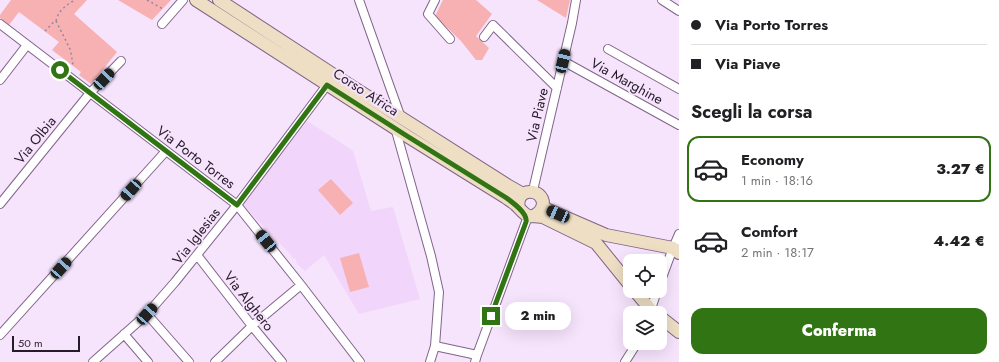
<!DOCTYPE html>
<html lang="it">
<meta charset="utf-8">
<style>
:root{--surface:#fff;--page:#f2f2f2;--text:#202124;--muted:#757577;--line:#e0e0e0;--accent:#317413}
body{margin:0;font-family:Jost,sans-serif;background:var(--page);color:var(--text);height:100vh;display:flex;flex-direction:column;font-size:15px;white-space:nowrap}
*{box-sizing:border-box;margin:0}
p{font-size:13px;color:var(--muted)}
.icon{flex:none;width:22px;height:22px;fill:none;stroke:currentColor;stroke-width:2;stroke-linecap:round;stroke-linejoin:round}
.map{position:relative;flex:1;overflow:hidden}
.drawer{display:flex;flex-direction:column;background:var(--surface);width:320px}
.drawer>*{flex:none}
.guide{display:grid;align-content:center;height:88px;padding:0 12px;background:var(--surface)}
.tools{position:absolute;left:623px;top:254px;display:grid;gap:8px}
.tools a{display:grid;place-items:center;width:44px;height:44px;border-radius:8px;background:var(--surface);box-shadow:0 4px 16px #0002;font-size:20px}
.scale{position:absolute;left:12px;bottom:10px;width:68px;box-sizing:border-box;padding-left:4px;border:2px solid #261b2a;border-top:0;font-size:11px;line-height:14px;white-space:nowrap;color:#261b2a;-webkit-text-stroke:3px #f6e3fc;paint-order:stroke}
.end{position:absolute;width:18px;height:18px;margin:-9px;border:5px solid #317413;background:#fff;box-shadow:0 0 0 2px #fff}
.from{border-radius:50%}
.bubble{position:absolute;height:28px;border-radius:12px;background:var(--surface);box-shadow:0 4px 16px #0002;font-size:13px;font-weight:800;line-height:28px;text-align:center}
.car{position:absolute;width:12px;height:24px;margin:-12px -6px;border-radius:5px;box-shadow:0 0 3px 1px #0007;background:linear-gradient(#222 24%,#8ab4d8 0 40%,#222 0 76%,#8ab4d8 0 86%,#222 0)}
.guide b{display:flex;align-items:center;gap:14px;height:38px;font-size:15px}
.guide b+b{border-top:1px solid var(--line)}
.guide i{width:10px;height:10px;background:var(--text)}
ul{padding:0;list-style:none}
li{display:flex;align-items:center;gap:12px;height:66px;margin:0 8px 6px;padding:0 4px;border:2px solid transparent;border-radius:12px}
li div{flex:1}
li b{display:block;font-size:15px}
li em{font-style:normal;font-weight:800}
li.selected{border-color:var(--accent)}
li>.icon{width:36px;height:36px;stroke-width:1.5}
h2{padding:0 12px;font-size:18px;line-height:48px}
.button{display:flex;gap:8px;margin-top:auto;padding:8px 12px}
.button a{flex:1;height:46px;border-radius:12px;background:var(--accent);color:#fff;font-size:16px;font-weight:800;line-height:46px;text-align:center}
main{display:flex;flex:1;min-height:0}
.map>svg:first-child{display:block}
.built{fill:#f2d5fb}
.green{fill:#f7b1b2}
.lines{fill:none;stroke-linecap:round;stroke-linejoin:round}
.street-casing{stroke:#816589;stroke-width:10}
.secondary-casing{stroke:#816589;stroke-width:14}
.path{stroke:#95869a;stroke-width:1.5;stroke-dasharray:2 3;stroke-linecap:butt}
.street{stroke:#fff;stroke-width:8}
.secondary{stroke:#eddec4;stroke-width:12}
.route{stroke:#317413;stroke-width:5}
.labels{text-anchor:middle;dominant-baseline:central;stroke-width:4;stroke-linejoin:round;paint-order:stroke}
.street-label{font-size:14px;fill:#261b2a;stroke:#f6e3fc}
</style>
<main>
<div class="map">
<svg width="679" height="362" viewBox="0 0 679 362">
<rect width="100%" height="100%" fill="#f6e3fc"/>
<path class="built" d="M307 121 343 144 353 151 371 211 393 207 420 299 359 314 324 255 305 271 297 264 295 258 293 259 291 257 292 256 243 205Z"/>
<path class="green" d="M11 0H87L74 14 117 52 91 84 79 75 81 72 52 50 59 42 19 12 9 25 0 18V15Z
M118 0H171L152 20Z
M443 0H476L492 14 476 36 489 48 482 60H476L461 41 435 16Z
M537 0H570L566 18Z
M331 179 353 203 340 215 318 190Z
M359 253 369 287 350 292 340 258Z"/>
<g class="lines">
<g class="street-casing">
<path id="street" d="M359 0 401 118
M435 0 428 14 450 39
M662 0 679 11
M0 24 237 205 301 285 360 362
M162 24 183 0
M484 37 493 25 557 88
M608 49 679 89
M563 61 679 125
M0 80 27 45
M396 128V131L431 256 439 292 435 346 430 362
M530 192 533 189 534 186 572 23 576 0
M0 204 90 93 121 61
M197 255 252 326 282 362
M660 283 673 248 679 234
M650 312 657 291
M147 314 189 362
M124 334 148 362
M0 335 166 151
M435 346 477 355
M93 362 147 314 175 282 237 205 330 81
M215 362 252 326 301 285
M475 362 477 355 527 219 529 216
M625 362 637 343"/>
</g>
<g class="secondary-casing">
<path id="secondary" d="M196 0 407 136 505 197C509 200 513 202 516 205 522 210 528 222 538 213 541 211 542 208 543 205 544 187 514 187 519 208
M219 0 334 75 507 185 523 194
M543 205 546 209 606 235 673 248 679 253
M533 216 543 217 596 243 630 285
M635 291 651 310 654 313
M660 317 679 332"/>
</g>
<path class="path" d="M147 0 163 9
M56 21 70 49 71 53 73 65
M45 31C49 28 51 23 56 21 58 11 66 5 75 0"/>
<use href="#street" class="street"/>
<use href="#secondary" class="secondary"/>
</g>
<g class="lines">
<path class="route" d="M60 70 237 205 327 85 407 136 505 197C512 202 528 213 526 222L491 316"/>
</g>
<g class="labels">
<g class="street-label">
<text transform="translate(627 81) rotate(29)">Via Marghine</text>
<text transform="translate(366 92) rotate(33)">Corso Africa</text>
<text transform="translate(537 115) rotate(-77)">Via Piave</text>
<text transform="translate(35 140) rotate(-51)">Via Olbia</text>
<text transform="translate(196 157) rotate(37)">Via Porto Torres</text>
<text transform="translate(196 236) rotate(-52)">Via Iglesias</text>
<text transform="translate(249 301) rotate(52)">Via Alghero</text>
</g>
</g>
</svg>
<div class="tools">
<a><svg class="icon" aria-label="locate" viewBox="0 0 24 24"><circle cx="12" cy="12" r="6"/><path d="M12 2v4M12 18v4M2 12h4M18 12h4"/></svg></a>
<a><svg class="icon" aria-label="layers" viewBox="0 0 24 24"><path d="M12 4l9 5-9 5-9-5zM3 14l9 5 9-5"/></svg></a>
</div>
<div class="scale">50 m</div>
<i class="end from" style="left:60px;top:70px"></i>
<i class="end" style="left:491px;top:316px"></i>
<div class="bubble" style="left:505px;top:302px;width:66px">2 min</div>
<i class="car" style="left:563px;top:61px;rotate:13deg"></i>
<i class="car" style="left:104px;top:79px;rotate:43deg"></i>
<i class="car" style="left:131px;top:190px;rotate:222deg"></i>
<i class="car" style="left:558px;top:214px;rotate:294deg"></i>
<i class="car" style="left:266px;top:241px;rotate:321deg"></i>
<i class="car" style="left:61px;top:268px;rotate:42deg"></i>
<i class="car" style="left:147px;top:314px;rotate:42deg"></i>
</div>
<section class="drawer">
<div class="guide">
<b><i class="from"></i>Via Porto Torres</b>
<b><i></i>Via Piave</b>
</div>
<h2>Scegli la corsa</h2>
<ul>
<li class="selected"><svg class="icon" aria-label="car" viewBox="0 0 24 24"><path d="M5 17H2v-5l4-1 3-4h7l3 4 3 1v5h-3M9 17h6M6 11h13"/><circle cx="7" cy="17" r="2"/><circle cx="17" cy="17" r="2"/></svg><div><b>Economy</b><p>1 min · 18:16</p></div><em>3.27 €</em></li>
<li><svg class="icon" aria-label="car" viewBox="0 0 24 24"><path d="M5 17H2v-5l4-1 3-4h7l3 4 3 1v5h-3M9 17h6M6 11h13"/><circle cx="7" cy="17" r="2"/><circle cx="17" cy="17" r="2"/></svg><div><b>Comfort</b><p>2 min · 18:17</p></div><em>4.42 €</em></li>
</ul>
<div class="button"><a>Conferma</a></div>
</section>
</main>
